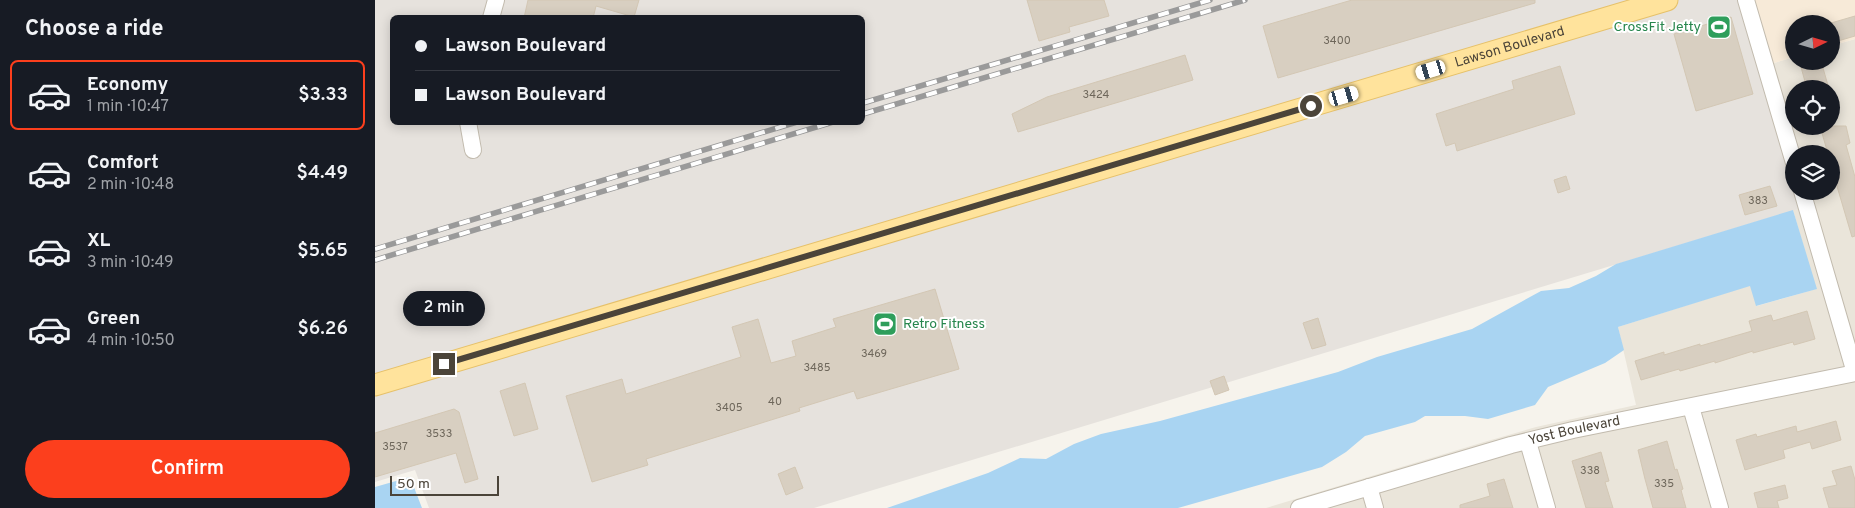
<!DOCTYPE html>
<meta charset="utf-8">
<style>
:root{--surface:#171b24;--page:#20242c;--text:#f1f3f6;--muted:#9ea1a6;--line:#363941;--accent:#fc3f1d}
body{margin:0;font-family:Overpass,sans-serif;background:var(--page);color:var(--text);height:100vh;display:flex;flex-direction:column;font-size:19px;white-space:nowrap}
*{box-sizing:border-box;margin:0}
p{font-size:16px;color:var(--muted)}
.icon{flex:none;width:28px;height:28px;fill:none;stroke:currentColor;stroke-width:2;stroke-linecap:round;stroke-linejoin:round}
.map{position:relative;flex:1;overflow:hidden}
.details{display:flex;flex-direction:column;background:var(--surface);width:375px}
.details>*{flex:none}
.guide{position:absolute;left:15px;top:15px;width:475px;height:110px;border-radius:8px;box-shadow:0 2px 12px #0003;display:grid;align-content:center;height:110px;padding:0 25px;background:var(--surface)}
.needle{width:32px;rotate:85deg}
.fabs{position:absolute;left:1410px;top:15px;display:grid;gap:10px}
.fabs a{display:grid;place-items:center;width:55px;height:55px;border-radius:50%;background:var(--surface);box-shadow:0 2px 12px #0003;font-size:25px}
.scale{position:absolute;left:15px;bottom:12px;width:109px;box-sizing:border-box;padding-left:5px;border:2px solid #4b4439;border-top:0;font-size:14px;line-height:18px;white-space:nowrap;color:#4b4439;-webkit-text-stroke:4px #fff;paint-order:stroke}
.end{position:absolute;width:22px;height:22px;margin:-11px;border:6px solid #4b4439;background:#fff;box-shadow:0 0 0 2px #fff}
.from{border-radius:50%}
.bubble{position:absolute;height:35px;border-radius:18px;background:var(--surface);box-shadow:0 2px 12px #0003;font-size:16px;font-weight:600;line-height:35px;text-align:center}
.car{position:absolute;width:15px;height:30px;margin:-15px -8px;border-radius:6px;box-shadow:0 0 4px 1px #0007;background:linear-gradient(#fff 24%,#345 0 40%,#fff 0 76%,#345 0 86%,#fff 0)}
.guide b{display:flex;align-items:center;gap:18px;height:48px;font-size:19px}
.guide b+b{border-top:1px solid var(--line)}
.guide i{width:12px;height:12px;background:var(--text)}
ul{padding:0;list-style:none}
li{display:flex;align-items:center;gap:15px;height:70px;margin:0 10px 8px;padding:0 15px;border:2px solid transparent;border-radius:8px}
li div{flex:1}
li b{display:block;font-size:19px}
li em{font-style:normal;font-weight:600}
li.selected{border-color:var(--accent)}
li>.icon{width:45px;height:45px;stroke-width:1.5}
h2{padding:0 25px;font-size:22px;line-height:60px}
.cta{display:flex;gap:10px;margin-top:auto;padding:10px 25px}
.cta a{flex:1;height:58px;border-radius:30px;background:var(--accent);color:#fff;font-size:20px;font-weight:600;line-height:58px;text-align:center}
main{display:flex;flex:1;min-height:0}
.map>svg:first-child{display:block}
.residential{fill:#eae5da;fill-rule:evenodd}
.commercial{fill:#f7ead8}
.industrial{fill:#e6e2dd;fill-rule:evenodd}
.water{fill:#a9d4f2}
.building{fill:#d8cfc1;stroke:#d3c7b4}
.lines{fill:none;stroke-linecap:round;stroke-linejoin:round}
.minor-casing{stroke:#c2bbae;stroke-width:18}
.major-casing{stroke:#e6c16a;stroke-width:23}
.minor{stroke:#fff;stroke-width:16}
.major{stroke:#ffe39c;stroke-width:21}
.rail-casing{stroke:#9a9a9a;stroke-width:5.5}
.rail{stroke:#fff;stroke-width:4;stroke-dasharray:11;stroke-linecap:butt}
.route{stroke:#4b4439;stroke-width:6}
.labels{text-anchor:middle;dominant-baseline:central;stroke-width:4;stroke-linejoin:round;paint-order:stroke}
.number-label{font-size:11px;fill:#6e675b}
.leisure-label{font-size:14px;fill:#27864d;stroke:#fff;text-anchor:end}
.street-label{font-size:14px;fill:#4b4439;stroke:#fff}
</style>
<main>
<section class="details">
<h2>Choose a ride</h2>
<ul>
<li class="selected"><svg class="icon" aria-label="car" viewBox="0 0 24 24"><path d="M5 17H2v-5l4-1 3-4h7l3 4 3 1v5h-3M9 17h6M6 11h13"/><circle cx="7" cy="17" r="2"/><circle cx="17" cy="17" r="2"/></svg><div><b>Economy</b><p>1 min · 10:47</p></div><em>$3.33</em></li>
<li><svg class="icon" aria-label="car" viewBox="0 0 24 24"><path d="M5 17H2v-5l4-1 3-4h7l3 4 3 1v5h-3M9 17h6M6 11h13"/><circle cx="7" cy="17" r="2"/><circle cx="17" cy="17" r="2"/></svg><div><b>Comfort</b><p>2 min · 10:48</p></div><em>$4.49</em></li>
<li><svg class="icon" aria-label="car" viewBox="0 0 24 24"><path d="M5 17H2v-5l4-1 3-4h7l3 4 3 1v5h-3M9 17h6M6 11h13"/><circle cx="7" cy="17" r="2"/><circle cx="17" cy="17" r="2"/></svg><div><b>XL</b><p>3 min · 10:49</p></div><em>$5.65</em></li>
<li><svg class="icon" aria-label="car" viewBox="0 0 24 24"><path d="M5 17H2v-5l4-1 3-4h7l3 4 3 1v5h-3M9 17h6M6 11h13"/><circle cx="7" cy="17" r="2"/><circle cx="17" cy="17" r="2"/></svg><div><b>Green</b><p>4 min · 10:50</p></div><em>$6.26</em></li>
</ul>
<div class="cta"><a>Confirm</a></div>
</section>
<div class="map">
<svg width="1480" height="508" viewBox="0 0 1480 508">
<rect width="100%" height="100%" fill="#f6f3ec"/>
<path class="residential" d="M1480 39V508H891L1109 442 1161 427 1261 405 1243 327 1376 285 1382 306 1441 289 1418 210 1430 207 1425 191H1456V154H1419L1389 66 1419 57V61H1456V46ZM1419 89H1456V126H1419Z"/>
<path class="commercial" d="M1370 0H1480V39L1456 46V24H1419V57L1389 66Z"/>
<path class="industrial" d="M0 0H1370L1419 168V191H1425L1430 207 439 508H54L40 470 0 482ZM18 18H488V122H18Z"/>
<path class="water" d="M1418 210 1442 289 1381 306 1375 286 1243 327 1249 350 1230 363 1173 387 1160 405 1113 419 1090 416H1050L1040 422 990 436 971 452 947 467 803 508H512L613 473 645 458 671 459 699 444 726 434 785 421 963 372 1002 357 1097 329 1166 291 1194 288 1221 276 1241 264Z
M35 477 47 508H0V487Z"/>
<path class="building" d="M153 0H264L259 17 221 6 218 18H149Z
M652 0H729L734 16 694 27 695 32 664 41Z
M977 0H1160V3L903 78 888 26Z
M1480 16V36L1456 43V23Z
M1356 17 1378 94 1321 111 1299 34Z
M810 55 818 80 643 132 637 114 672 97Z
M1446 61 1454 89H1432L1426 67Z
M1185 66 1200 114 1082 151 1080 143 1071 146 1061 114 1139 89 1137 81Z
M1445 126H1471L1475 143 1471 145 1480 177V236L1477 237 1456 166V154H1453Z
M1191 176 1195 189 1183 193 1179 180Z
M1395 186 1402 206 1370 215 1364 195Z
M560 289 584 369 482 399 479 391 424 408 425 411 271 459 273 465 217 482 191 396 247 379 251 394 366 357 357 327 383 319 396 363 421 356 417 341 461 327 458 319Z
M1432 311 1440 339 1419 345 1418 342 1378 353V351L1340 363V361L1305 371 1304 369 1266 380 1260 361 1289 352V355L1325 344V346L1377 331 1374 321 1396 315 1398 321Z
M943 318 951 345 937 349 928 323Z
M849 376 854 390 840 395 835 381Z
M150 383 163 429 139 436 125 391Z
M79 409 84 412 103 479 90 483 81 453 0 477V433Z
M1461 421 1466 440 1437 449 1435 442 1408 450 1410 458 1370 470 1361 440 1381 434 1382 437 1421 426 1422 432Z
M1292 441 1300 470 1302 469 1308 489 1306 490 1311 508H1278L1270 479 1263 450Z
M1226 452 1234 481 1230 482 1238 508H1211L1197 461Z
M1476 466 1480 480V508H1454L1448 488 1462 485 1457 471Z
M420 467 428 488 411 495 403 474Z
M1129 479 1138 508H1085V505L1115 496 1112 484Z
M1410 485 1413 498 1402 501 1404 508H1383L1379 493Z"/>
<g class="lines">
<g class="minor-casing">
<g id="minor">
<path d="M1371 0 1419 163"/>
<path d="M116 18 121 0"/>
<path d="M93 122 98 150"/>
<path d="M1427 191 1480 373"/>
<path d="M1316 407 1345 508"/>
<path d="M1153 442 1172 508"/>
<path d="M994 487 1000 508"/>
<path id="s1" d="M924 508 1136 445 1198 430 1480 373"/>
</g>
</g>
<g class="major-casing">
<g id="major">
<path id="s2" d="M0 385 1292 0"/>
</g>
</g>
<use href="#minor" class="minor"/>
<use href="#major" class="major"/>
<g class="rail-casing">
<path id="rail" d="M488 103 835 0
M488 114 870 0
M0 249 422 122
M0 260 458 122"/>
</g>
<use href="#rail" class="rail"/>
</g>
<g class="lines">
<path class="route" d="M69 364 936 106"/>
</g>
<defs>
<g id="stadium-square" transform="scale(1.25)"><rect x="-9" y="-9" width="18" height="18" rx="4" fill="#2e9e5b" stroke="#fff"/><path d="M0-5a6.5 5 0 1 0 0 10a6.5 5 0 1 0 0-10ZM-3.5-1.8h7v3.6h-7Z" fill="#fff"/></g>
</defs>
<g fill-rule="evenodd">
<use href="#stadium-square" x="1344" y="27"/>
<use href="#stadium-square" x="510" y="324"/>
</g>
<g class="labels">
<g class="number-label">
<text x="962" y="41">3400</text>
<text x="721" y="95">3424</text>
<text x="1383" y="201">383</text>
<text x="499" y="354">3469</text>
<text x="442" y="368">3485</text>
<text x="400" y="402">40</text>
<text x="354" y="408">3405</text>
<text x="64" y="434">3533</text>
<text x="20" y="447">3537</text>
<text x="1215" y="471">338</text>
<text x="1289" y="484">335</text>
</g>
<g class="leisure-label">
<text x="1326" y="27">CrossFit Jetty</text>
<text x="528" y="324" text-anchor="start">Retro Fitness</text>
</g>
<g class="street-label">
<text stroke="none"><textPath href="#s2" startOffset="1184">Lawson Boulevard</textPath></text>
<text stroke="none"><textPath href="#s1" startOffset="286">Yost Boulevard</textPath></text>
</g>
</g>
</svg>
<div class="fabs">
<a><svg class="needle" viewBox="-14 -14 28 28"><path d="M0-13l5 13h-10z" fill="#e53935"/><path d="M0 13l5-13h-10z" fill="#9ea1a6"/></svg></a>
<a><svg class="icon" aria-label="locate" viewBox="0 0 24 24"><circle cx="12" cy="12" r="6"/><path d="M12 2v4M12 18v4M2 12h4M18 12h4"/></svg></a>
<a><svg class="icon" aria-label="layers" viewBox="0 0 24 24"><path d="M12 4l9 5-9 5-9-5zM3 14l9 5 9-5"/></svg></a>
</div>
<div class="scale">50 m</div>
<i class="end from" style="left:936px;top:106px"></i>
<i class="end" style="left:69px;top:364px"></i>
<div class="bubble" style="left:28px;top:291px;width:82px">2 min</div>
<i class="car" style="left:1056px;top:70px;rotate:253deg"></i>
<i class="car" style="left:969px;top:96px;rotate:74deg"></i>
<div class="guide">
<b><i class="from"></i>Lawson Boulevard</b>
<b><i></i>Lawson Boulevard</b>
</div>
</div>
</main>
